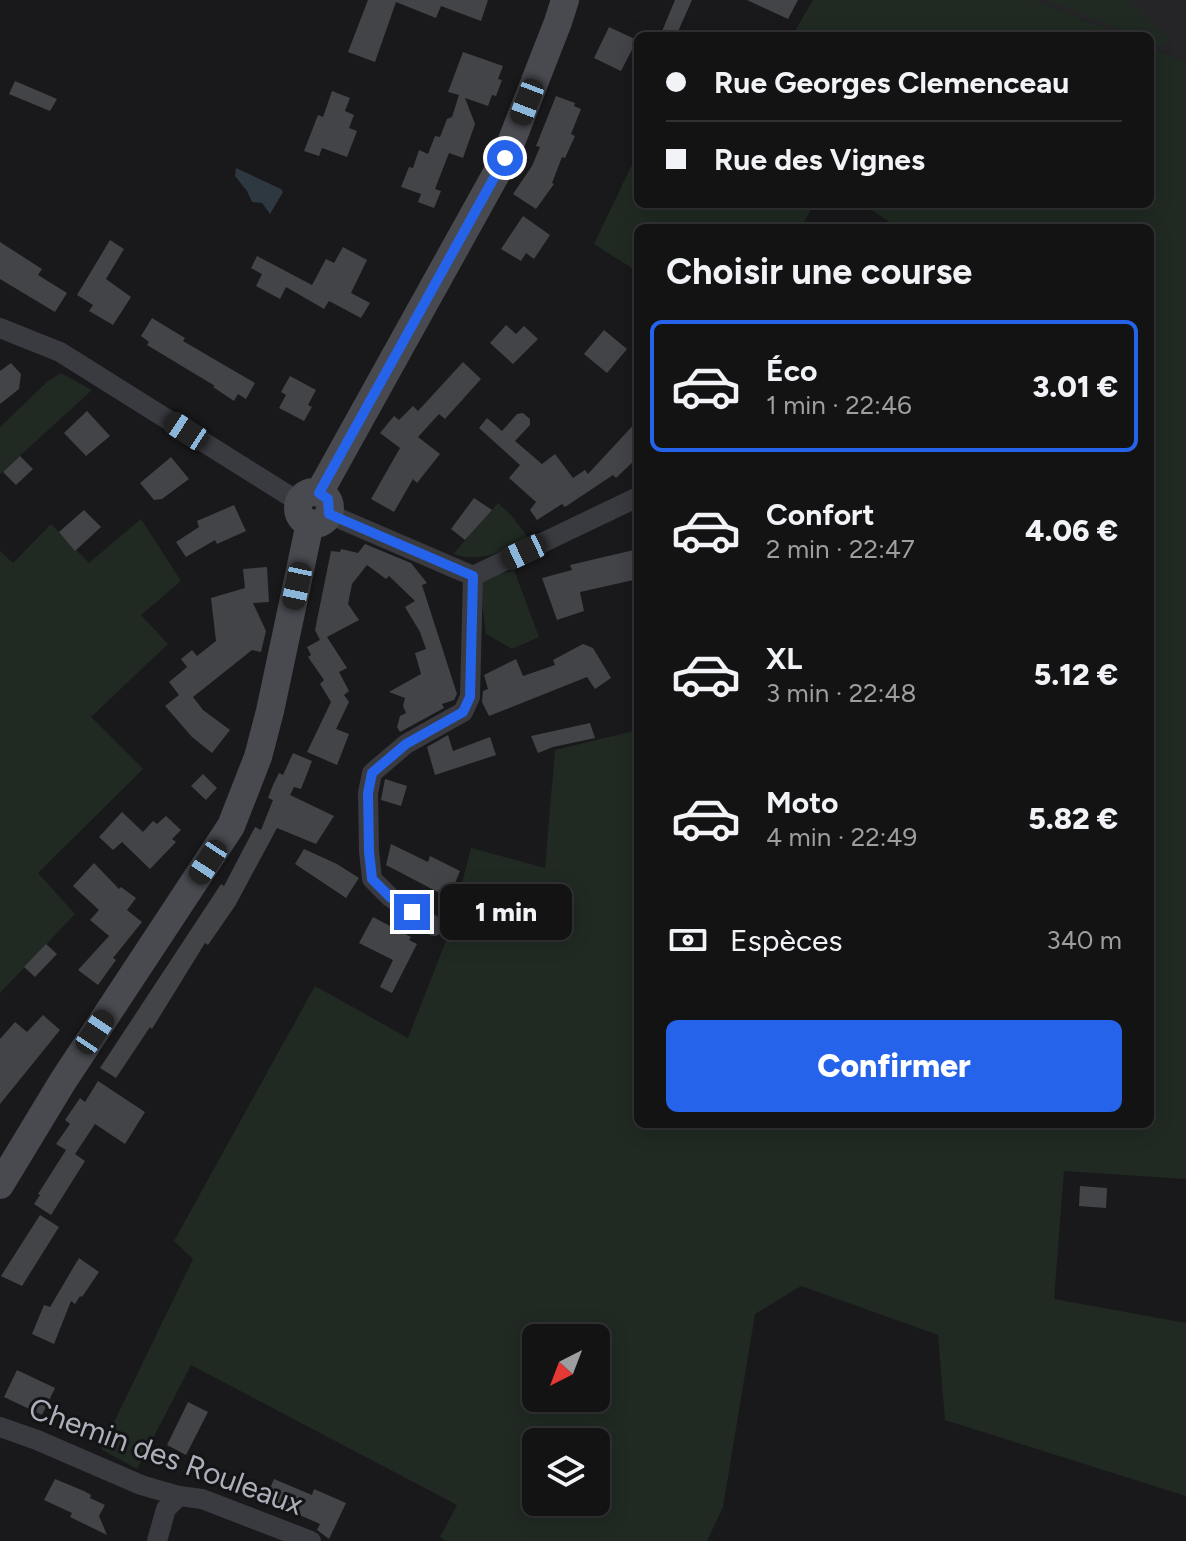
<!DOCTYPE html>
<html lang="fr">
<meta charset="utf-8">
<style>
:root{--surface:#131314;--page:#1c1c1d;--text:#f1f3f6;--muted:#9d9ea0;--line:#323234;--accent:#2563eb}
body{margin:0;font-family:Figtree,sans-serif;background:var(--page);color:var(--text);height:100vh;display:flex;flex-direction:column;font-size:30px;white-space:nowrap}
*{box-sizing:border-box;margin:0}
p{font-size:26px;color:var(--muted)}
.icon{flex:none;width:44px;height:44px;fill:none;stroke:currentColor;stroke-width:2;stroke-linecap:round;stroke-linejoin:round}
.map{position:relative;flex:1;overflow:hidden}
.panel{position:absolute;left:634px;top:224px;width:520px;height:904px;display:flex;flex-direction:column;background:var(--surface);border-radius:12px;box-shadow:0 4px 20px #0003,0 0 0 2px var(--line)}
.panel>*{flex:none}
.hud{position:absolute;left:634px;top:32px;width:520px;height:176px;border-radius:12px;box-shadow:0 4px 20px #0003,0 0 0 2px var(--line);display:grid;align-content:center;height:176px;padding:0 32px;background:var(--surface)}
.needle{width:52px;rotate:222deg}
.fabs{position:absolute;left:522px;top:1324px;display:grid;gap:16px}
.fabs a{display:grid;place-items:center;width:88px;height:88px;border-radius:12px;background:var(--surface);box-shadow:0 4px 20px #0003,0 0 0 2px var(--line);font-size:40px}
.end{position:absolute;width:36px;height:36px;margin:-18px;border:10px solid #2563eb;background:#fff;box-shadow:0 0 0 4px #fff}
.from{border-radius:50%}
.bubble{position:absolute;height:56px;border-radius:12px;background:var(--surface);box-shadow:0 4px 20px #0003,0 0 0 2px var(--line);font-size:26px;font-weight:800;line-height:56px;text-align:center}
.car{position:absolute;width:24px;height:48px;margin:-24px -12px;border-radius:10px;box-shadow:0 0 6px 2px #0007;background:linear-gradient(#222 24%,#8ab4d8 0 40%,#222 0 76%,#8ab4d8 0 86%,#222 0)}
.hud b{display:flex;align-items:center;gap:28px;height:76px;font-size:30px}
.hud b+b{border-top:2px solid var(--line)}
.hud i{width:20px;height:20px;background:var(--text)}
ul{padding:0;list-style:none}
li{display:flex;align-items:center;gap:24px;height:132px;margin:0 16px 12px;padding:0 16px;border:4px solid transparent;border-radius:12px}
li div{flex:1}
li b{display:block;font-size:30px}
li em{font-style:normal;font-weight:800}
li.active{border-color:var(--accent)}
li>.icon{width:72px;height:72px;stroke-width:1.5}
h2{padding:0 32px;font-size:36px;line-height:96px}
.pay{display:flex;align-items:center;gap:20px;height:88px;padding:0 32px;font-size:30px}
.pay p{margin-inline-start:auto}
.action{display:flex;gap:16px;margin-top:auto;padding:16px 32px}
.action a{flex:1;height:92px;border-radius:12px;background:var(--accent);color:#fff;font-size:32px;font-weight:800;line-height:92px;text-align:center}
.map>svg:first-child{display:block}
.built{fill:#252528}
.green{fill:#202a22;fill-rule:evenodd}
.water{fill:#2e3840}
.building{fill:#434448}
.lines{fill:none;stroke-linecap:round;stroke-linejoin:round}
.street{stroke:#3a3b40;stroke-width:20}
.secondary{stroke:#484a50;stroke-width:28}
.route{stroke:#2563eb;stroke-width:10}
.labels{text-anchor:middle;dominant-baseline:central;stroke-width:6;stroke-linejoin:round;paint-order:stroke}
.street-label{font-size:30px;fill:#abb0bb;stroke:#141416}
</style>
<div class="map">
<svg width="1186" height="1541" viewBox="0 0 1186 1541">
<rect width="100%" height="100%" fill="#19191b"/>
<path class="built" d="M1036 0H1186V61L1150 47V36H1124Z"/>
<path class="green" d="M813 0H1036L1124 36H792Z
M1048 0H1129L1170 39 1162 47 1150 42V36H1136Z
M1150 47 1186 61V1179L1064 1171 1054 1299 1186 1323V1496L945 1420 938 1335 801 1286 755 1314 723 1507 707 1541H446L440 1537 457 1505 191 1365 137 1469 101 1449 193 1259 174 1241 315 986 408 1038 449 933 471 848 545 868 555 750 638 730V1124H1150V228H899L862 204H1150ZM536 1338H596V1398H536ZM536 1442H596V1502H536Z
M638 152V204H814L801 228H638V272L594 244Z
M61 373 92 390 0 474V427L48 381Z
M498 503 511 515 529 539C503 551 481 563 453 554Z
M141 519 181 581 141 615 168 644 91 717 143 769 38 873 75 914 0 993V551L13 563 51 524 89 563Z
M514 570 539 637 512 649 486 634 479 580Z"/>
<path class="water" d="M236 168 281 189 283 192 270 214 262 203 252 202 247 191 235 176Z"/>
<path class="building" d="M368 0H488L481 21 441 6 436 18 396 2 375 62 348 52Z
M675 0H692L676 36H660Z
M747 0H798L788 19Z
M609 27 637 40 621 71 594 58Z
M463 52 503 66 498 79 502 80 496 96 492 95 488 106 465 98 475 124 463 158 449 153 435 189 441 191 434 208 418 202 421 194 401 187 409 167 413 168 419 150 428 154 435 136 440 137 447 119 452 117 459 95 448 92Z
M15 81 57 99 50 111 9 94Z
M332 91 350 98 345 111 354 115 349 128 357 131 347 157 322 148 319 156 304 151 318 115 323 117Z
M556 96 575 103 574 106 581 109 571 134 575 136 565 158 562 157 552 183 554 184 536 209 513 194 532 166 540 147 536 146Z
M523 216 550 235 534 259 526 253 521 261 501 249Z
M110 240 124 249 106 279 131 297 113 325 89 311 93 305 77 295Z
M0 242 42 269 38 275 67 293 55 312 0 279Z
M343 247 367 260 351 293 370 303 361 318 329 301 324 309 286 287 280 299 256 286 262 274 251 268 257 256 312 285 326 259 334 263Z
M152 318 185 338 183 341 255 383 246 399 238 394 234 401 213 387 215 386 147 345 149 342 141 336Z
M506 325 516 334 524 326 538 339 513 364 490 343Z
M604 330 627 349 607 373 584 354Z
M463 362 481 379 445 419 439 414 418 437 440 454 417 483 413 479 394 512 371 499 400 448 380 433 394 416 399 420 413 406 418 411Z
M11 363 21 374 19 389 0 404V371Z
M290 376 316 390 308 405 312 407 304 421 279 408 286 395 281 392Z
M87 411 110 436 86 456 64 433Z
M523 413 530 419V425L515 441 542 464 555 454 573 478 585 470 588 474 638 420V457L616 478 613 475 565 507 562 504 537 520 530 510 536 502 509 478 520 465 479 428 487 418 502 431 517 414Z
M20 456 33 469 16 485 3 472Z
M171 457 189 479 162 499 154 500 140 483Z
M474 498 492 510 465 540 451 529Z
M234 505 246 531 217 544 215 540 186 557 176 542 199 527 197 521Z
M84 510 101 527 75 551 59 532Z
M365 544 411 563 427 583 422 585 457 694 454 700 442 704 444 708 400 732 397 727 400 716 406 713 403 706 405 698 389 692 421 674 415 653 426 649 420 632 405 607 415 601 389 576 386 579 367 565 352 584 348 604 359 620 327 637 347 668 339 672 349 691 344 695 349 702 336 729 349 734 337 765 307 752 331 702 320 684 324 680 308 657 311 655 307 647 320 640 315 630 331 551 340 552 341 549 358 553Z
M638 549V579L580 592 584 611 557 620 542 578 572 570 570 565Z
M267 567 269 602 253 603 266 631 261 652 252 650 193 697 203 710 230 730 212 753 192 737 165 706 179 695 169 682 187 667 181 659 192 650 197 656 216 641 211 598 245 588 243 569Z
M583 644 593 648 611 678 595 689 587 677 489 716 482 702 483 691 488 689 484 675 516 659 523 676 555 665 553 660Z
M590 723 595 738 553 747 538 753 531 736Z
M448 735 453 751 490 737 496 755 435 775 427 747Z
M293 753 312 761 301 789 294 787 290 795 334 816 316 844 277 828 235 906 208 945 205 943 152 1029 150 1027 116 1078 100 1068 221 884 224 886 255 827 261 830 273 800 268 798 273 785 279 773 283 775Z
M203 774 217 788 206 800 191 786Z
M385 779 407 786 401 806 381 800Z
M122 812 143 832 153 821 157 824 166 816 181 830 172 839 176 842 150 869 122 842 113 850 99 837Z
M391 844 428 862 430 856 460 871 449 898 386 865Z
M304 849 337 864 359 878 346 898 295 864Z
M94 863 119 889 121 887 136 898 127 910 142 922 113 958 116 960 98 985 78 970 109 936 90 920 99 910 73 886Z
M373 917 411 937 409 940 417 944 392 993 380 987 393 960 359 943Z
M46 944 57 954 35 977 24 967Z
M43 1015 60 1030 0 1104V1039L15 1022 27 1032Z
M98 1081 145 1112 125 1144 95 1124 75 1154 85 1161 51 1215 34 1204 40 1195 38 1194 66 1150 56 1144 70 1124 65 1120 80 1098 85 1102Z
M1080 1186 1107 1188 1106 1208 1079 1206Z
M40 1215 59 1227 22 1286 1 1276Z
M79 1258 99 1272 82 1297 80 1296 75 1304 71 1301 54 1344 32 1334 44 1305 50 1307Z
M17 1370 55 1388 42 1415 4 1397Z
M188 1402 208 1412 186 1455 167 1445Z
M55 1479 84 1491 91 1495 90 1498 105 1505 99 1516 107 1535 70 1517 72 1513 44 1500Z
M274 1479 312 1495 314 1489 346 1503 329 1539 317 1530 320 1524 265 1500Z"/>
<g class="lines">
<path class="street" d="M0 328 60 352 299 502
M329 514 473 576 638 497
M434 926 390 897 372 879 369 851 368 793 372 773 406 744 463 712 470 697 473 576
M0 1427 37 1440 141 1485 179 1496 202 1499 311 1541
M157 1541 166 1509 179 1496"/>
<path class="secondary" d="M298 508a16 16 0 1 1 32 0a16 16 0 1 1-32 0Z
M319 493 505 158 558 22 565 0
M0 1185 63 1081 231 826 258 757 270 711 310 523"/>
</g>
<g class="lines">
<path class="route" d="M412 912 390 897 372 879 369 851 368 793 372 773 406 744 463 712 470 697 473 576 329 514 328 499 319 493 505 158"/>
</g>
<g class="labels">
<g class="street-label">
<text transform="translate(166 1456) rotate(20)">Chemin des Rouleaux</text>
</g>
</g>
</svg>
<div class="fabs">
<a><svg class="needle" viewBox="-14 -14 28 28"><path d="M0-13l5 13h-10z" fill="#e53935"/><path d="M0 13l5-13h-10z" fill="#9d9ea0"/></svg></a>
<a><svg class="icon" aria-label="layers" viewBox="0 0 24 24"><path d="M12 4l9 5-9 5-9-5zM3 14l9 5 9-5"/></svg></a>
</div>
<i class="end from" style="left:505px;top:158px"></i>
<i class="end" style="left:412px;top:912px"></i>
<div class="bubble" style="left:440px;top:884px;width:132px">1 min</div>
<i class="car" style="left:527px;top:102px;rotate:201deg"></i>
<i class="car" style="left:186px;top:431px;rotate:303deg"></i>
<i class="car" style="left:524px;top:552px;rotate:245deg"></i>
<i class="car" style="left:297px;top:586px;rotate:192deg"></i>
<i class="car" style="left:208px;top:862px;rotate:213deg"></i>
<i class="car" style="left:95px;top:1032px;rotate:34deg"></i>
<div class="hud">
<b><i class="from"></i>Rue Georges Clemenceau</b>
<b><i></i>Rue des Vignes</b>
</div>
<section class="panel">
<h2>Choisir une course</h2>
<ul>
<li class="active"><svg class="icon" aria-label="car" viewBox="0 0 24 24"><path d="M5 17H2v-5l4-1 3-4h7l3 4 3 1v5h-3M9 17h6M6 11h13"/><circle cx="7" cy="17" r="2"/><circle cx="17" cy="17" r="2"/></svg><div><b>Éco</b><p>1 min · 22:46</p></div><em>3.01 €</em></li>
<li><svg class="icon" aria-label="car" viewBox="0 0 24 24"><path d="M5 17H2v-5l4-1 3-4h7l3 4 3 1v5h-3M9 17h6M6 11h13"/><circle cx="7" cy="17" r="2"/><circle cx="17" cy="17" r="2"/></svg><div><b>Confort</b><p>2 min · 22:47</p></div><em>4.06 €</em></li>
<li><svg class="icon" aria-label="car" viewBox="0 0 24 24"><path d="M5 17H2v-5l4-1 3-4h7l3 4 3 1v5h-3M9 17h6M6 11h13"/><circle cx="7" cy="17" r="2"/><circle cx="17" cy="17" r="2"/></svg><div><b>XL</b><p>3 min · 22:48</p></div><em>5.12 €</em></li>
<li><svg class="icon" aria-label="car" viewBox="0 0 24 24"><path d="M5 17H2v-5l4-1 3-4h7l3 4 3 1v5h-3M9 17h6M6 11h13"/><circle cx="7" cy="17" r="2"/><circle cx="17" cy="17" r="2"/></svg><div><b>Moto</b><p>4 min · 22:49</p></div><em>5.82 €</em></li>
</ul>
<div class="pay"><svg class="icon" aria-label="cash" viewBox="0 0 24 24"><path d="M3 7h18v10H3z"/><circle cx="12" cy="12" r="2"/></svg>Espèces<p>340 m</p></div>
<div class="action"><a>Confirmer</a></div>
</section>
</div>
